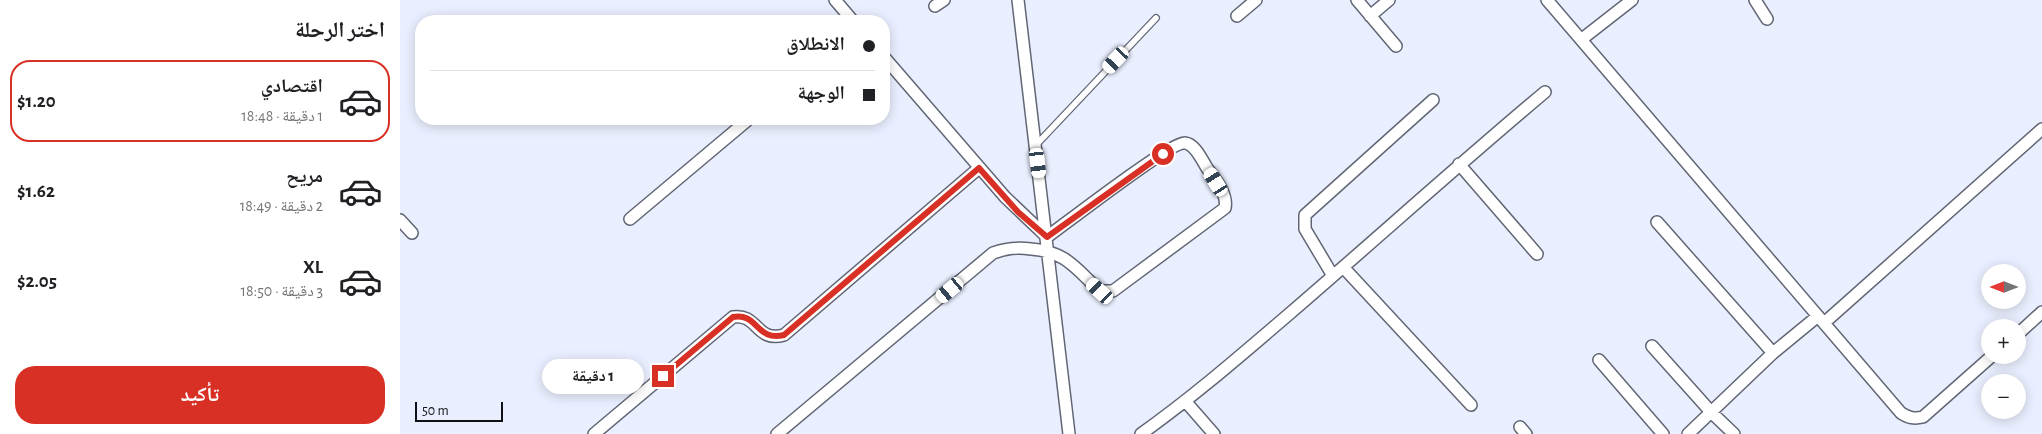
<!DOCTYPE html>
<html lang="ar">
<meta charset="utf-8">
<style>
:root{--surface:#fff;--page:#f6f6f6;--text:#202124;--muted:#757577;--line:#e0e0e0;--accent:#d93025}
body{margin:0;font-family:"Alegreya Sans","Noto Naskh Arabic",sans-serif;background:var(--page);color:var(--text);direction:rtl;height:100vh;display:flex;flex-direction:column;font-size:19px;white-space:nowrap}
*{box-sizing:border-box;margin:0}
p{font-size:16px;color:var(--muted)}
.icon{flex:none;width:28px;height:28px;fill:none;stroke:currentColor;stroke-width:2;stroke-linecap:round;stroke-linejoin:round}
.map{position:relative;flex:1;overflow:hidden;direction:ltr}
.sheet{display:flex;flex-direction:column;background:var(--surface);width:400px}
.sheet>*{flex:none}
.top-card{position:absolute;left:15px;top:15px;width:475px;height:110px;border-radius:20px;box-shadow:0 2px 12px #0003;direction:rtl;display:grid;align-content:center;height:110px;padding:0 15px;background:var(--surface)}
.needle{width:32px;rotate:270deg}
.controls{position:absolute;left:1581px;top:264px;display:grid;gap:10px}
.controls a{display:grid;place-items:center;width:45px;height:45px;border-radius:50%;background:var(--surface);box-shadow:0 2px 12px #0003;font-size:25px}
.scale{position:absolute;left:15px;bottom:12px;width:88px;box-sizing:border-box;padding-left:5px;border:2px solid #0f1116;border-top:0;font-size:14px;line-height:18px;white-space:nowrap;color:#0f1116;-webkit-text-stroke:4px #eaefff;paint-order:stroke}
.end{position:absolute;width:22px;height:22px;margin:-11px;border:6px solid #d93025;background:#fff;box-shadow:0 0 0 2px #fff}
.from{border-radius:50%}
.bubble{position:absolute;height:35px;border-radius:18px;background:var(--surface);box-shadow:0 2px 12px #0003;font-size:16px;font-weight:700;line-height:35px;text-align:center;direction:rtl}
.car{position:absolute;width:15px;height:30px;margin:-15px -8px;border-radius:6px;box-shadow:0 0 4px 1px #0007;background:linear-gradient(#fff 24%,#345 0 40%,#fff 0 76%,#345 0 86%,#fff 0)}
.top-card b{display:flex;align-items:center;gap:18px;height:48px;font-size:19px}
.top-card b+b{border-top:1px solid var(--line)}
.top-card i{width:12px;height:12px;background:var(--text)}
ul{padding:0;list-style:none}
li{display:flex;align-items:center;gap:15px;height:82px;margin:0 10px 8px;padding:0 5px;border:2px solid transparent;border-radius:20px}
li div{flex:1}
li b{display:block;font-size:19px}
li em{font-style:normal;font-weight:700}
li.active{border-color:var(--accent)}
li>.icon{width:45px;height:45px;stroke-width:1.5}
h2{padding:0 15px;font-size:22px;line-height:60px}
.cta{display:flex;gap:10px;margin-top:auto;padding:10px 15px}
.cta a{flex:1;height:58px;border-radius:20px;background:var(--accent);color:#fff;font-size:20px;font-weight:700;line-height:58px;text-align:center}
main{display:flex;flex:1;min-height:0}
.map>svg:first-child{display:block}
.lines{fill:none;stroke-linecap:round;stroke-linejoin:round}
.service-casing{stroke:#616674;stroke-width:8}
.minor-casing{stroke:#616674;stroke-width:14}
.service{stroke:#fff;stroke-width:5.5}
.minor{stroke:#fff;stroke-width:11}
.route{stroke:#d93025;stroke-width:6}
</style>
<main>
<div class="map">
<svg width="1642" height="434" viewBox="0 0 1642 434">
<rect width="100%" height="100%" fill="#eaefff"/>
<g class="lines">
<g class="service-casing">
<path id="service" d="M636 145 756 18"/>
</g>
<g class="minor-casing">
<path id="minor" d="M435 0 453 21
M618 0 669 434
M957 0 996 46
M1147 0 1501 413C1509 418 1514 419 1523 417L1593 355
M1355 0 1367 19
M535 6 544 0
M837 16 856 0
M970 16 989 0
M1182 39 1232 0
M1059 164 1137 254
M230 219 349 119
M0 220 12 233
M1257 222 1373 353
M943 267 1071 405
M933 276 905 229V215L1033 100
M1424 323 1642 129
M1618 334 1642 312
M1252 346 1311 412 1334 434
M1199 360 1263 434
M786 402 814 434
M1120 427 1126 434
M194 434 333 317C358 313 356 343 384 335L579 168
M377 434 593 253C607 248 617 247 631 249 667 252 675 268 700 291H713L825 208C828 194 815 179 807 168 802 160 795 144 785 143 772 141 665 224 647 237L605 197 484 57
M741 434C793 397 840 356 888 315 974 241 1058 165 1145 92
M1288 434 1373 353 1418 316"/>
</g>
<use href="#service" class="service"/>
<use href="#minor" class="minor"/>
</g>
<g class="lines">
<path class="route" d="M263 376 333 317C358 312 356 342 384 335L579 168 618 212 647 237 763 154"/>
</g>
</svg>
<div class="controls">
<a><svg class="needle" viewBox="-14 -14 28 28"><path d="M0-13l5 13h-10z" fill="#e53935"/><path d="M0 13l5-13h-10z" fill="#757577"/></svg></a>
<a>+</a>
<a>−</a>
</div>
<div class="scale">50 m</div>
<i class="end from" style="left:763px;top:154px"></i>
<i class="end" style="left:263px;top:376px"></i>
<div class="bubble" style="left:142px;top:359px;width:102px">1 دقيقة</div>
<i class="car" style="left:716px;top:60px;rotate:223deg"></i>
<i class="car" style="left:638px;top:163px;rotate:173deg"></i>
<i class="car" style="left:816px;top:182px;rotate:328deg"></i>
<i class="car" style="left:550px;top:290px;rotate:230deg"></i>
<i class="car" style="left:700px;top:291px;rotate:313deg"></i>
<div class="top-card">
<b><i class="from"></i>الانطلاق</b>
<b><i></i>الوجهة</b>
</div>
</div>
<section class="sheet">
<h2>اختر الرحلة</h2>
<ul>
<li class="active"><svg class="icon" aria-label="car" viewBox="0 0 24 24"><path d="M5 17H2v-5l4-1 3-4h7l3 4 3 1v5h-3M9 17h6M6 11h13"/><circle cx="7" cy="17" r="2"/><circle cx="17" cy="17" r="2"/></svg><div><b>اقتصادي</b><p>1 دقيقة · 18:48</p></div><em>$1.20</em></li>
<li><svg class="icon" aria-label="car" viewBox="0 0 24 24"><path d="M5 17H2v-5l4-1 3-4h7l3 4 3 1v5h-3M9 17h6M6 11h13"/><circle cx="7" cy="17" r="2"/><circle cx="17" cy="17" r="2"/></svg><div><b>مريح</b><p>2 دقيقة · 18:49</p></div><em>$1.62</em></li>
<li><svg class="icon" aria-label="car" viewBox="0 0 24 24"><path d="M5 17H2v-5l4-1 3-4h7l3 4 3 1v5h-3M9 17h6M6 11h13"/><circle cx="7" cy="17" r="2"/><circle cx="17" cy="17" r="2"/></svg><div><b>XL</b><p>3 دقيقة · 18:50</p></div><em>$2.05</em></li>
</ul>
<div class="cta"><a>تأكيد</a></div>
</section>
</main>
